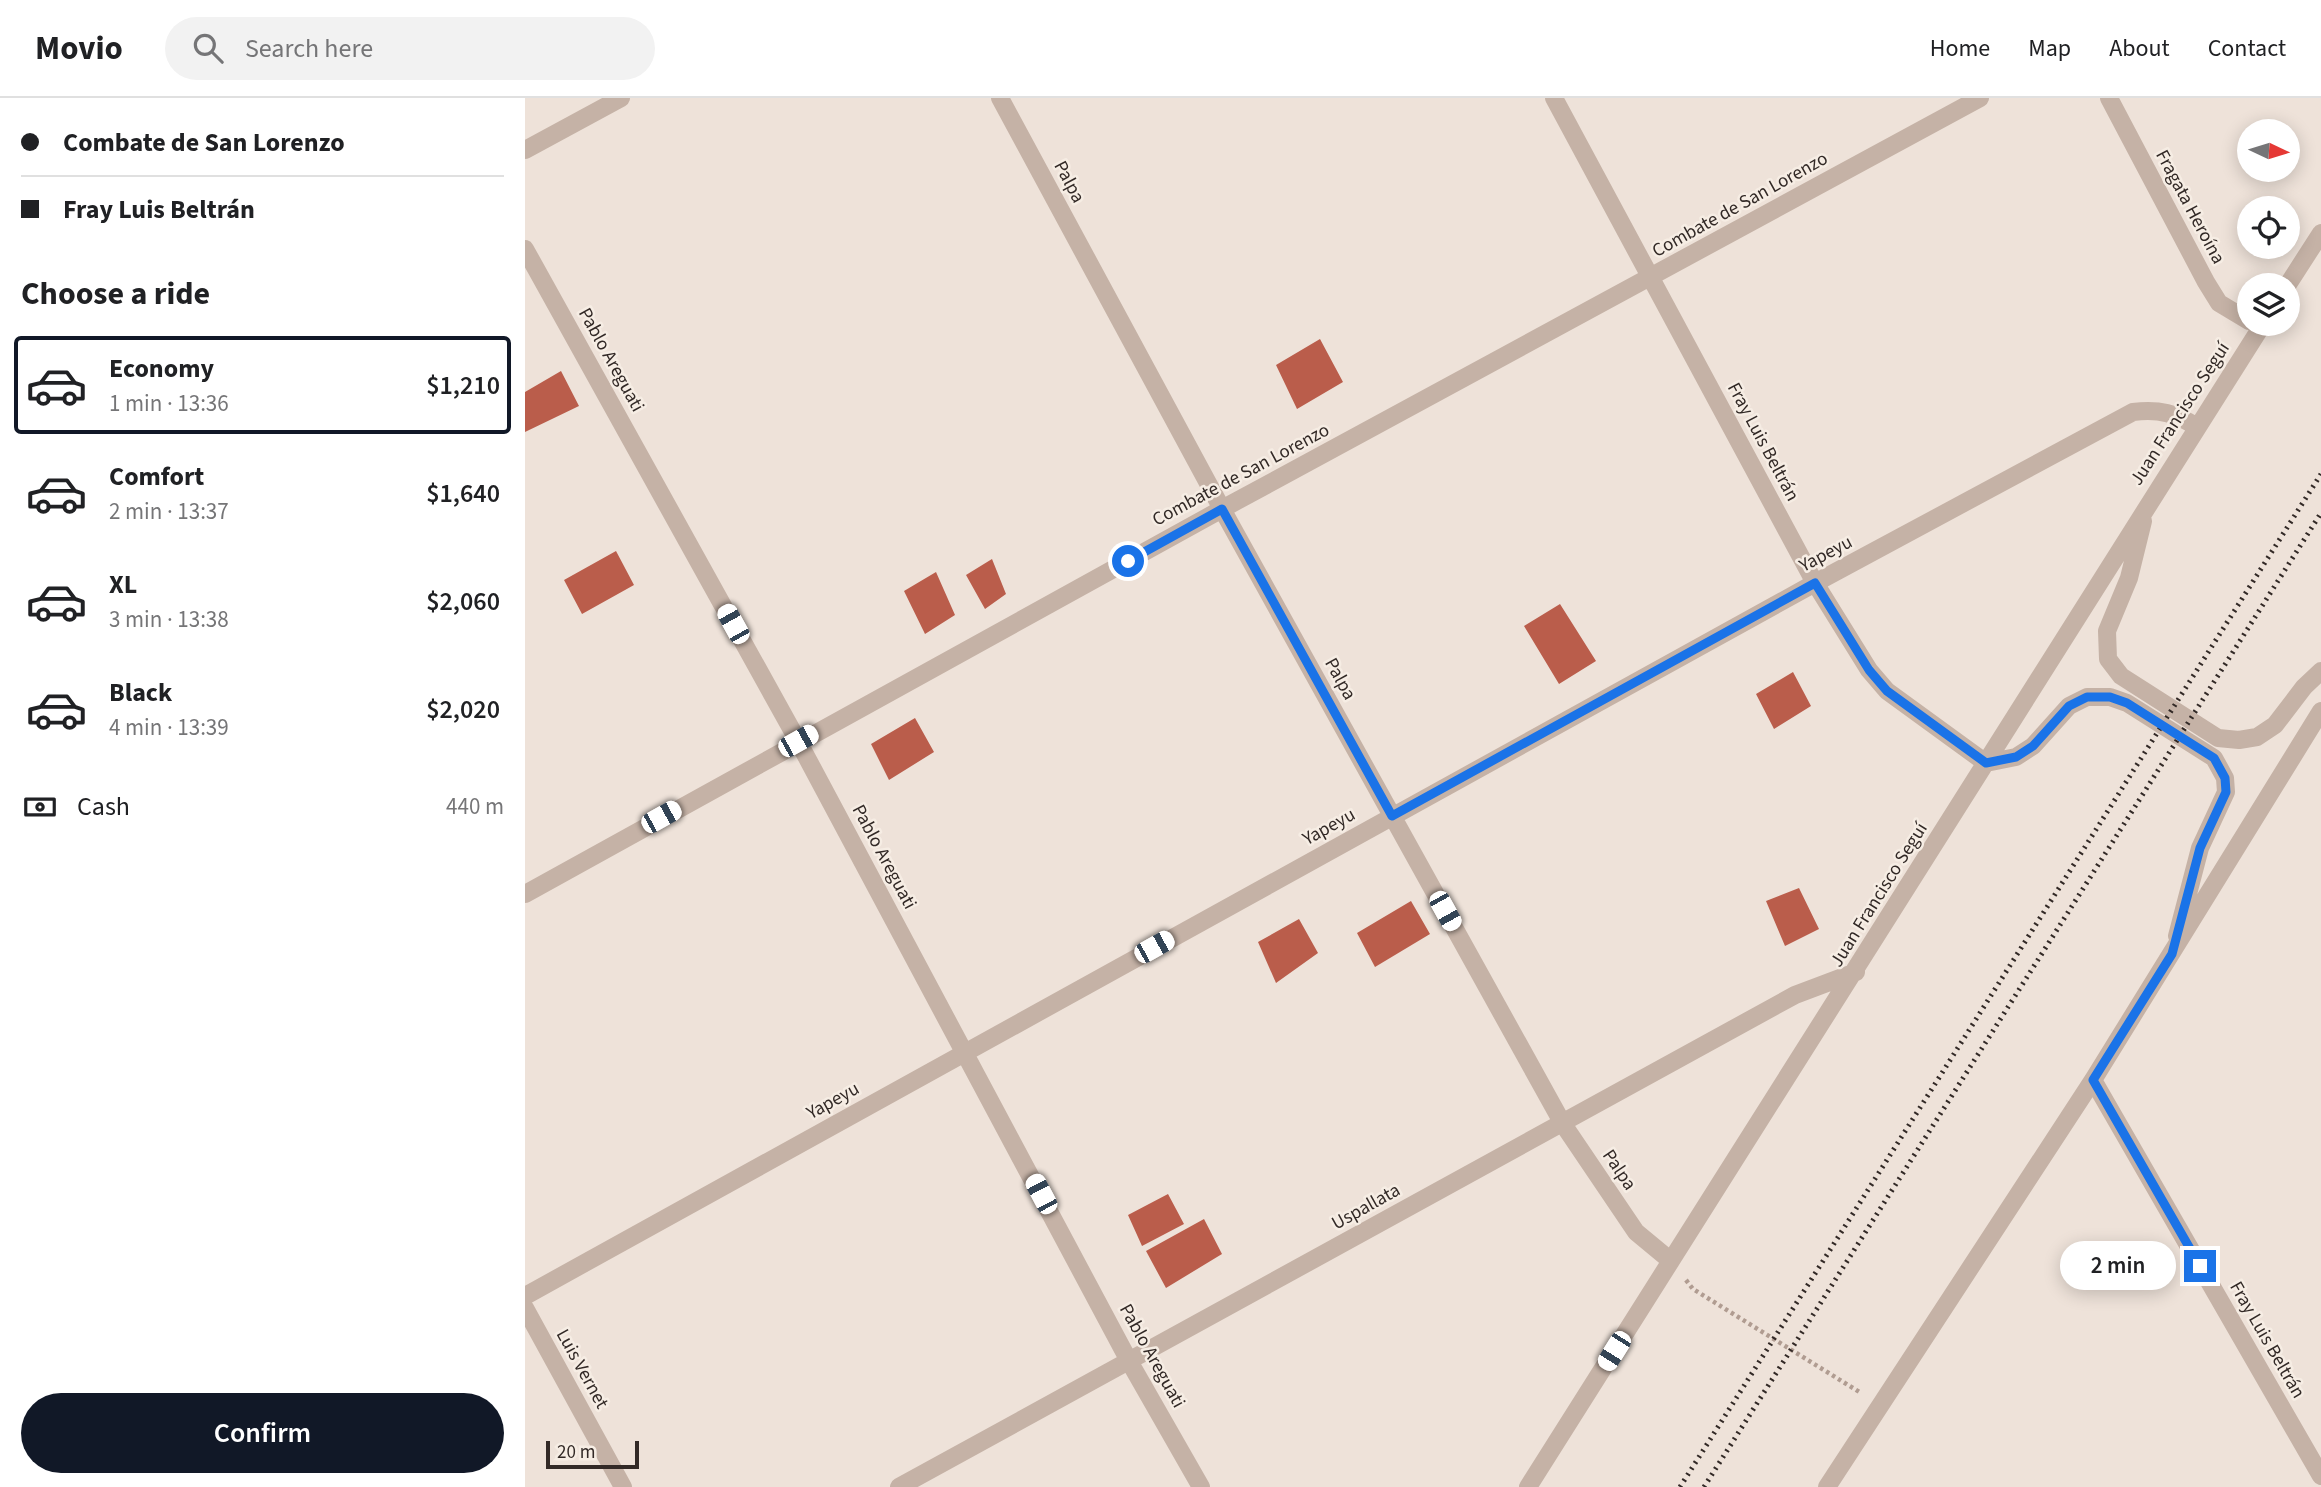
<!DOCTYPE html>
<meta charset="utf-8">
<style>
:root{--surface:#fff;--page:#f2f2f2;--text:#202124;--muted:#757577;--line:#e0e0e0;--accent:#111827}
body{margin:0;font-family:"Source Sans 3",sans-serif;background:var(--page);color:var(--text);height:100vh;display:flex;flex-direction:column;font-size:26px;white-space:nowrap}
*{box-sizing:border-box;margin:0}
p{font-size:23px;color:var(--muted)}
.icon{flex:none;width:38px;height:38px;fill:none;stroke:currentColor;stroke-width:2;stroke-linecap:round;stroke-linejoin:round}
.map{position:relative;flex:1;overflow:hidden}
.panel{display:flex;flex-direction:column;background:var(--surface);width:525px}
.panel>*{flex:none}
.guide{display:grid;align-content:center;height:154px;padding:0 21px;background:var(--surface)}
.needle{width:46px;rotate:94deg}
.buttons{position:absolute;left:1712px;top:21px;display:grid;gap:14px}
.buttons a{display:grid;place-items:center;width:63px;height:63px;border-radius:50%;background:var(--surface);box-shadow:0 4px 18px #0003;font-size:35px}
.scale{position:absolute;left:21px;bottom:18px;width:93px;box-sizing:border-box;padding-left:7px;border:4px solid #322926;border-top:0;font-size:19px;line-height:24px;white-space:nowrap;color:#322926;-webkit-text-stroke:5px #f6ede4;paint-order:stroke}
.end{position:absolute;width:32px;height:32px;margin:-16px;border:9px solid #1a73e8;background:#fff;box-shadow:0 0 0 4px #fff}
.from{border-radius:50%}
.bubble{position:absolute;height:49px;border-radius:24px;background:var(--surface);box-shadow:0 4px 18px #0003;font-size:23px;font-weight:600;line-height:49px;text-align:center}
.car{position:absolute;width:21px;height:42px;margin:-21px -10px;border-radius:9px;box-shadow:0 0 5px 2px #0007;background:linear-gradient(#fff 24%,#345 0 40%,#fff 0 76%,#345 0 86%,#fff 0)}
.guide b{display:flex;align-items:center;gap:24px;height:66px;font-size:26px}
.guide b+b{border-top:2px solid var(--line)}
.guide i{width:18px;height:18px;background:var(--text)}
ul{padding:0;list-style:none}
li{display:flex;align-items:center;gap:21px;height:98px;margin:0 14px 10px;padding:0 7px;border:4px solid transparent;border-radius:7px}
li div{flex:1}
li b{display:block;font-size:26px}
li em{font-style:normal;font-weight:600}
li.active{border-color:var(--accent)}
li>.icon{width:63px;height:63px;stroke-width:1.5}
h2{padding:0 21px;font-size:32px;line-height:84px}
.pay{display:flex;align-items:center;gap:18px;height:77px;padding:0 21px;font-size:26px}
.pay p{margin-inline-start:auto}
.button{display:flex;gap:14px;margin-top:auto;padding:14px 21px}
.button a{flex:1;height:80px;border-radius:42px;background:var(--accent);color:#fff;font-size:28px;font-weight:600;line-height:80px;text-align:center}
header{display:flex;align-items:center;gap:42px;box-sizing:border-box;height:98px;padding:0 35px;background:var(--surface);border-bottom:2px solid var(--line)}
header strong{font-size:33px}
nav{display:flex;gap:38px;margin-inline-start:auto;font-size:24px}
.search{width:490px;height:63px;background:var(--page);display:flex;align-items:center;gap:18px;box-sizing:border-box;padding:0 24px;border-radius:38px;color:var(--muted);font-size:26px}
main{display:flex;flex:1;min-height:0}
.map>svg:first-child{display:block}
.building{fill:#ba5d4b}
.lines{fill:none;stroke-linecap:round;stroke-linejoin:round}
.path{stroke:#b09c91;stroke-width:4.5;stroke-dasharray:3.5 3.5;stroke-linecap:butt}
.minor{stroke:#c5b2a6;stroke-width:18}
.rail{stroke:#322926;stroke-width:5;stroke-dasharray:2 5;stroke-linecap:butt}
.route{stroke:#1a73e8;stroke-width:9}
.labels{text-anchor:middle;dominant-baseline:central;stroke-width:5;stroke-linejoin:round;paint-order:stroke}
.street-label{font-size:19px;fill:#322926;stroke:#f6ede4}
</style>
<header>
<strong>Movio</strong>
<div class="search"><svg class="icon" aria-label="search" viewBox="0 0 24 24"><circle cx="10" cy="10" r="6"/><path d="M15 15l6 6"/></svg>Search here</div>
<nav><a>Home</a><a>Map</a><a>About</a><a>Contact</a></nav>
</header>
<main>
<section class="panel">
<div class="guide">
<b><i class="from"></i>Combate de San Lorenzo</b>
<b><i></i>Fray Luis Beltrán</b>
</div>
<h2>Choose a ride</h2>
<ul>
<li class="active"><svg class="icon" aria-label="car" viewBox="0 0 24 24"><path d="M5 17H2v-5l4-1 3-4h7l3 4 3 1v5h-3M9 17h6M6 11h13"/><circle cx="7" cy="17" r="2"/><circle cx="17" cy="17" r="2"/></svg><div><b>Economy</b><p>1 min · 13:36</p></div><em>$1,210</em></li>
<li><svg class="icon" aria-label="car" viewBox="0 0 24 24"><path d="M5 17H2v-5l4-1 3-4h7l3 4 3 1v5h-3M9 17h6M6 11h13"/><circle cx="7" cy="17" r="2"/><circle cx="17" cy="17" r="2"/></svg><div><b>Comfort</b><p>2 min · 13:37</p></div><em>$1,640</em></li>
<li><svg class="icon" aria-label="car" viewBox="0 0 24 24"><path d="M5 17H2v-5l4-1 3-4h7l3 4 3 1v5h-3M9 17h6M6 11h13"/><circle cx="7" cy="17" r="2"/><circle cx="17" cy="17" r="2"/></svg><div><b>XL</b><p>3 min · 13:38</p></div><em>$2,060</em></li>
<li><svg class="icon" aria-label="car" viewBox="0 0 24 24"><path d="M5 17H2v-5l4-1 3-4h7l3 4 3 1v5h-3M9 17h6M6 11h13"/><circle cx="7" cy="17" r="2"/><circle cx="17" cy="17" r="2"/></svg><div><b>Black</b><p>4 min · 13:39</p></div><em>$2,020</em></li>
</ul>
<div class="pay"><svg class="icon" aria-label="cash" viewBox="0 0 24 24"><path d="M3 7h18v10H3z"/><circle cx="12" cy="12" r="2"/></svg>Cash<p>440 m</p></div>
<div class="button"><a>Confirm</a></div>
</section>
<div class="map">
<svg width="1796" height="1389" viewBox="0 0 1796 1389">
<rect width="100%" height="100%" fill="#eee2d9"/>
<path class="building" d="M795 241 818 284 772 311 751 267Z
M36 273 54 308 0 334V294Z
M91 453 109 487 57 516 39 482Z
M467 461 481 496 460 511 441 477Z
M411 474 430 517 400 536 379 493Z
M1035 506 1071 563 1034 586 999 528Z
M1268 574 1286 608 1249 631 1231 596Z
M390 620 409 654 364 682 346 646Z
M1274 790 1294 831 1260 848 1241 803Z
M886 803 905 836 850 869 832 835Z
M774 821 793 855 751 885 733 844Z
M643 1096 659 1126 617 1148 603 1117Z
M679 1121 697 1156 641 1190 621 1153Z"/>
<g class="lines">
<path class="path" d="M1161 1182 1168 1191 1336 1295"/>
<path class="minor" d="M475 0 697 411 1038 1026 1111 1134 1146 1163
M1029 0 1290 485 1344 572 1362 593 1461 665
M1584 0 1681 184 1694 205 1724 223
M0 52 96 0
M0 151 273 643 604 1263 676 1389
M1762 188 1796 135
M1618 423 1604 480 1582 533 1583 561 1596 578 1693 640 1714 642 1732 639 1750 627 1779 589 1796 573
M1461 665 1491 659 1508 648 1544 608 1562 599H1585L1602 605 1689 660 1700 680 1701 694 1675 750 1652 838
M0 796 697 411 1455 0
M1568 982 1796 1378
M0 1198 1290 485 1608 314C1635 311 1650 315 1672 329
M0 1210 98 1389
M374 1389 1270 897 1331 874
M1003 1389 1738 226
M1302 1389 1568 982 1796 613"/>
<path class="rail" d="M1155 1389 1796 376
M1179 1389 1796 415"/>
</g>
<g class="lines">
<path class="route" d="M603 463 697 411 867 718 1290 485 1344 572 1362 593 1461 665 1491 659 1508 648 1544 608 1562 599H1585L1602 605 1689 660 1700 680 1701 694 1675 750 1647 856 1568 982 1675 1168"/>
</g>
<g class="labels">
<g class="street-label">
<text transform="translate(544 84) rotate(62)">Palpa</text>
<text transform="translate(1215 107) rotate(-29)">Combate de San Lorenzo</text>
<text transform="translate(1665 109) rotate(62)">Fragata Heroína</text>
<text transform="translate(86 262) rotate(61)">Pablo Areguati</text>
<text transform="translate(1655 316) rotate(-57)">Juan Francisco Seguí</text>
<text transform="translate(1238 344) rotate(62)">Fray Luis Beltrán</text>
<text transform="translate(716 377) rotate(-28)">Combate de San Lorenzo</text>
<text transform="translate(1301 456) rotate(-28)">Yapeyu</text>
<text transform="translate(815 581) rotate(61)">Palpa</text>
<text transform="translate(804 729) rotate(-29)">Yapeyu</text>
<text transform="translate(359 759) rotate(62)">Pablo Areguati</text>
<text transform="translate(1354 797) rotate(-58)">Juan Francisco Seguí</text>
<text transform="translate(308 1003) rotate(-29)">Yapeyu</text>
<text transform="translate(1094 1072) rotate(56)">Palpa</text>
<text transform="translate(841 1109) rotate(-29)">Uspallata</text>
<text transform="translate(1742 1242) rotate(60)">Fray Luis Beltrán</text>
<text transform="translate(627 1258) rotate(61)">Pablo Areguati</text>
<text transform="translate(57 1271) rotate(61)">Luis Vernet</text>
</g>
</g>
</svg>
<div class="buttons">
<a><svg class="needle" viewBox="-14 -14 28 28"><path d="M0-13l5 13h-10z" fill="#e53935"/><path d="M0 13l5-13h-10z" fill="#757577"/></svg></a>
<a><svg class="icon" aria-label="locate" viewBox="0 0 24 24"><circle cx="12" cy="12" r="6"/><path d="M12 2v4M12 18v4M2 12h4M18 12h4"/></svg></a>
<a><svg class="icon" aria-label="layers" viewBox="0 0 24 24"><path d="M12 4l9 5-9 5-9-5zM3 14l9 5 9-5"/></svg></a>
</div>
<div class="scale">20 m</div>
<i class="end from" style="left:603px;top:463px"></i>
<i class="end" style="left:1675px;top:1168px"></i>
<div class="bubble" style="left:1535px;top:1143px;width:116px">2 min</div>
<i class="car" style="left:208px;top:526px;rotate:331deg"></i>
<i class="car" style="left:273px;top:643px;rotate:61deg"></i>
<i class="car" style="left:136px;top:719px;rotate:61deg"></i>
<i class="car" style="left:920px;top:813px;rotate:151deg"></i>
<i class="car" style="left:629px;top:849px;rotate:61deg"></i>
<i class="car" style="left:516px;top:1096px;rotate:332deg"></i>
<i class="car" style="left:1089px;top:1253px;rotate:212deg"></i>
</div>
</main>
